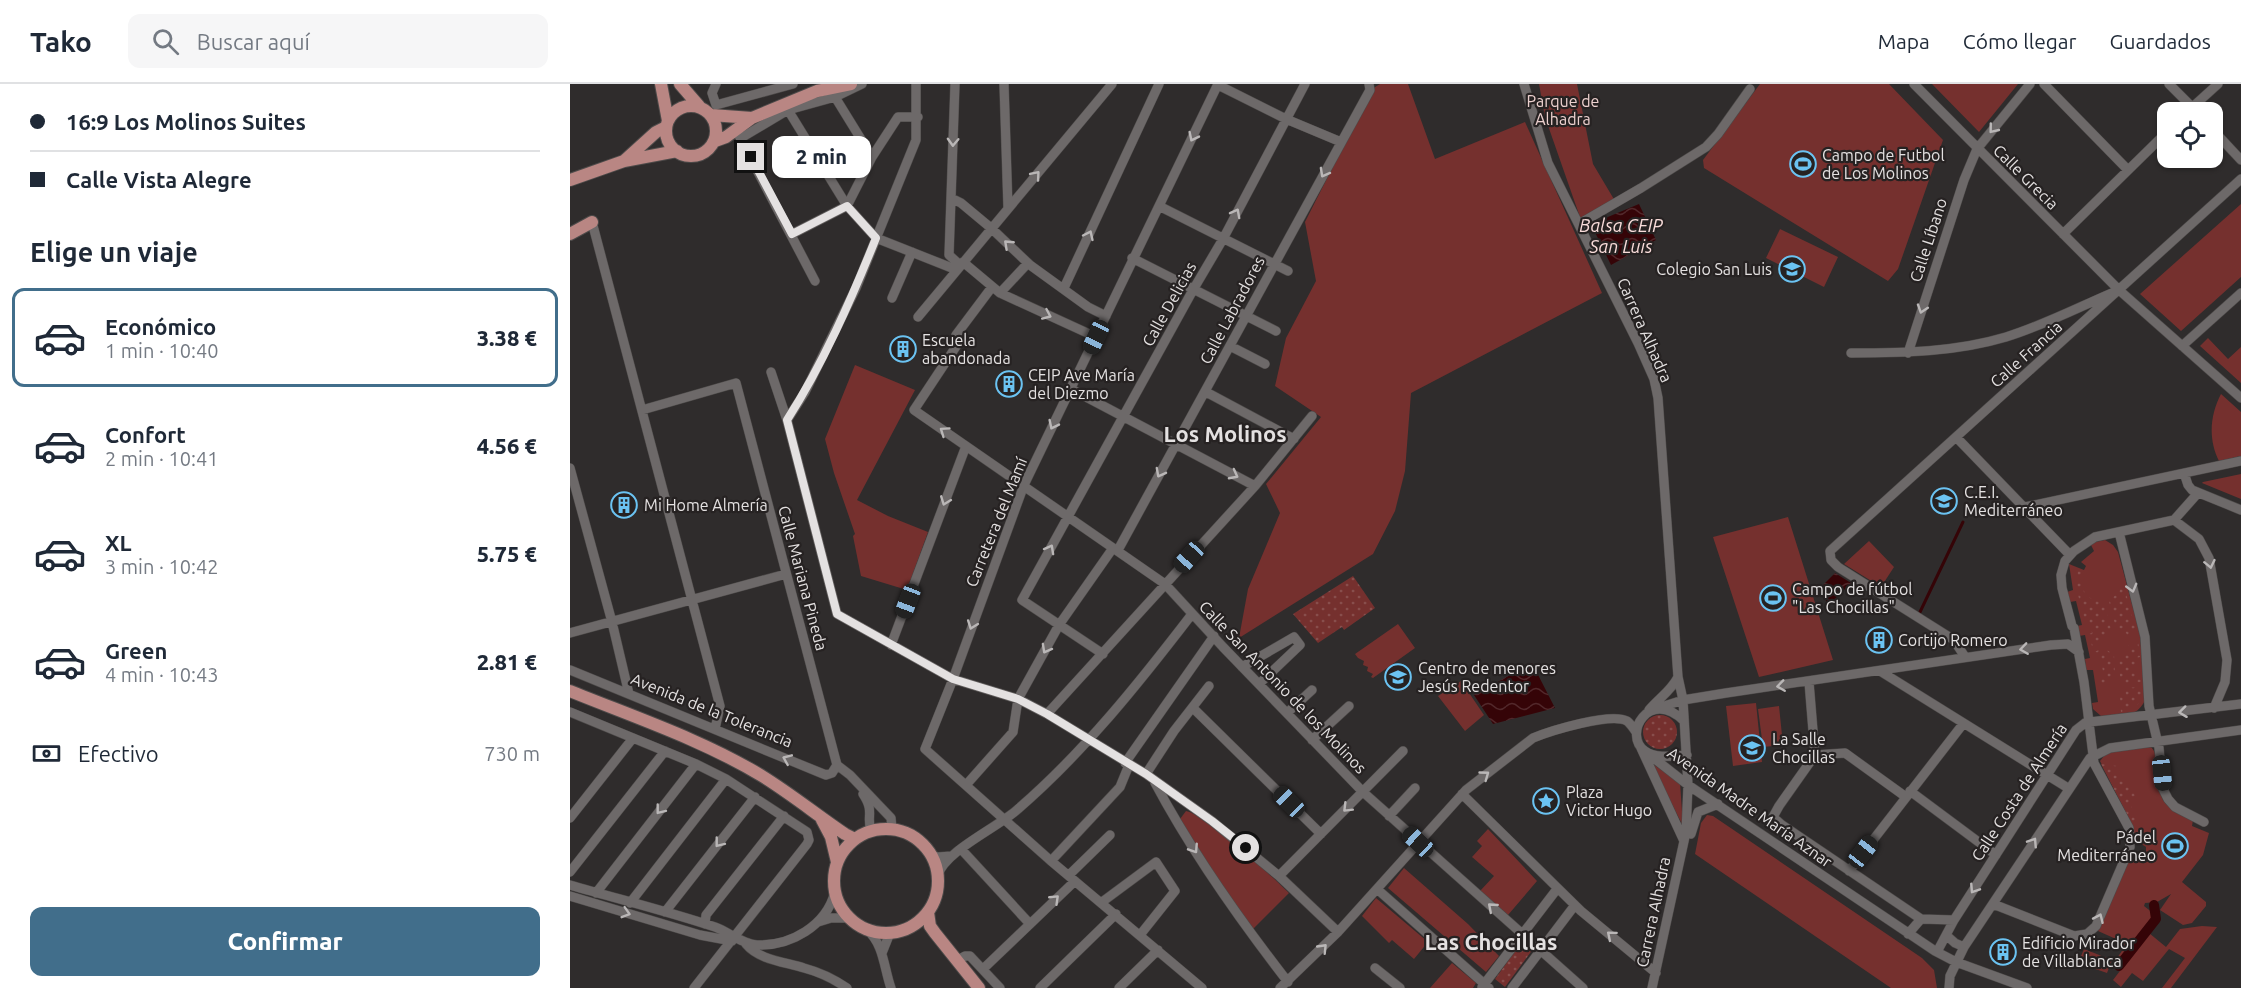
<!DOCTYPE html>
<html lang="es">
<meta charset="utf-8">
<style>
:root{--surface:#fff;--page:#f6f6f7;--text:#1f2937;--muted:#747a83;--line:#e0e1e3;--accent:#416e8b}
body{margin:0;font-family:Ubuntu,sans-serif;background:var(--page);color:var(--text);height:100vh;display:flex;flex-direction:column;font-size:22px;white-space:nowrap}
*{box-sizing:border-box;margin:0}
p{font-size:20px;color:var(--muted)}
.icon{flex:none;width:33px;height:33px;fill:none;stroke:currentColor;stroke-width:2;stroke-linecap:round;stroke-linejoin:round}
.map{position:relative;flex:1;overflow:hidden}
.sheet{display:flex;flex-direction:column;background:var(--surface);width:570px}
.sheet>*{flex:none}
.top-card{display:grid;align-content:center;height:132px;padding:0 30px;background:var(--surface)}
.controls{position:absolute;left:1587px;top:18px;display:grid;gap:12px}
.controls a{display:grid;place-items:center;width:66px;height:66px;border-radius:12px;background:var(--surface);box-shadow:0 2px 4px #0004;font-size:30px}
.end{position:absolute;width:27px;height:27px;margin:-14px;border:8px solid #e4e1e1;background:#111;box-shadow:0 0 0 3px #111}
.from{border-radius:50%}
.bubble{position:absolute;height:42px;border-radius:12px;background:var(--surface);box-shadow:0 2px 4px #0004;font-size:20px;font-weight:800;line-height:42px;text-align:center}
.car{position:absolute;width:18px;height:36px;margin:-18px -9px;border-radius:8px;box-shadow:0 0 4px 2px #0007;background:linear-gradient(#222 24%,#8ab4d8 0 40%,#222 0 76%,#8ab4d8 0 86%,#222 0)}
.top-card b{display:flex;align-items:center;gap:21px;height:57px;font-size:22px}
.top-card b+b{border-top:2px solid var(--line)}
.top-card i{width:15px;height:15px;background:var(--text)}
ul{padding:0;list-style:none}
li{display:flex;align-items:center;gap:18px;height:99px;margin:0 12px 9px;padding:0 18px;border:3px solid transparent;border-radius:12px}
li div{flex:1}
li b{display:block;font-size:22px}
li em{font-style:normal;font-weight:800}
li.active{border-color:var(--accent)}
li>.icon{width:54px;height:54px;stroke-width:1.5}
h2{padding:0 30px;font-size:27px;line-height:72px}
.pay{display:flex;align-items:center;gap:15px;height:66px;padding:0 30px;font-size:22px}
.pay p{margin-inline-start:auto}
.action{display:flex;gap:12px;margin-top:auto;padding:12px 30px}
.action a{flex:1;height:69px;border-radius:12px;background:var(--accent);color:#fff;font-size:24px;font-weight:800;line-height:69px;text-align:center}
header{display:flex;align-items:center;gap:36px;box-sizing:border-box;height:84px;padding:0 30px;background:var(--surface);border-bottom:2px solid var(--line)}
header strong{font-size:28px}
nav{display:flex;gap:33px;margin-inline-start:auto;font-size:21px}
.search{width:420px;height:54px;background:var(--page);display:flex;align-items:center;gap:15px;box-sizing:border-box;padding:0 21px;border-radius:12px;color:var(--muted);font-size:22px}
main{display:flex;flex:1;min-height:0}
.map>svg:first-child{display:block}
.green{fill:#75302e}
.garden{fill:url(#garden-dots)}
.water{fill:url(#water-waves)}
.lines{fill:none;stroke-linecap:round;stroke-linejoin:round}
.stream{stroke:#350407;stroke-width:3}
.canal{stroke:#350407;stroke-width:10}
.minor-casing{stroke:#4d4a49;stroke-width:10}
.major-casing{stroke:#4d4a49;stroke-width:14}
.minor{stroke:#6d6969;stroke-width:9}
.major{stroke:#b98683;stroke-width:12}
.oneway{stroke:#bab7b7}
.route{stroke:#e4e1e1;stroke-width:8}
.labels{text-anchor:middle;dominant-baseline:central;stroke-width:4.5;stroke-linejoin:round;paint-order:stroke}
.park-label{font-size:16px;fill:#ecd0ce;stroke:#262222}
.poi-label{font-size:16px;fill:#e4e1e1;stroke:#262222;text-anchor:start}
.street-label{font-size:16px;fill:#e4e1e1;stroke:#262222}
.water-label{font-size:18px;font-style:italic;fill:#f9dcda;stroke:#262222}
.district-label{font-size:22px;font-weight:bold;fill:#e4e1e1;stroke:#262222}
</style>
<header>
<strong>Tako</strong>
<div class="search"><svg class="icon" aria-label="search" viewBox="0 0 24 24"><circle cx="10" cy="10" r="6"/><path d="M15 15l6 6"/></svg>Buscar aquí</div>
<nav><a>Mapa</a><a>Cómo llegar</a><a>Guardados</a></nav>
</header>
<main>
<section class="sheet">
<div class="top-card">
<b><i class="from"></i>16:9 Los Molinos Suites</b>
<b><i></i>Calle Vista Alegre</b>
</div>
<h2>Elige un viaje</h2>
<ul>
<li class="active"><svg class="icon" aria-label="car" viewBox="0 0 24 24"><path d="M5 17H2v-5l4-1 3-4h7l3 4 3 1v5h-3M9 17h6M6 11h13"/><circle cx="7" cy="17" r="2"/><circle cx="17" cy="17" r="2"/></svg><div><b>Económico</b><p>1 min · 10:40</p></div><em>3.38 €</em></li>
<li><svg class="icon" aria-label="car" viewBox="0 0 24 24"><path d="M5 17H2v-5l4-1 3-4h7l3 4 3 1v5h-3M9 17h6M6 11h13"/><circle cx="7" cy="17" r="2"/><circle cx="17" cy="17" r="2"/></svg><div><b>Confort</b><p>2 min · 10:41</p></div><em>4.56 €</em></li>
<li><svg class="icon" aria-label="car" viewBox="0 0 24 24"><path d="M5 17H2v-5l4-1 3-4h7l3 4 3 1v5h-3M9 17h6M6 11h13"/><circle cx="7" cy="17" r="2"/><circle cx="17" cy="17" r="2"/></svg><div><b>XL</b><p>3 min · 10:42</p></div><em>5.75 €</em></li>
<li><svg class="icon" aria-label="car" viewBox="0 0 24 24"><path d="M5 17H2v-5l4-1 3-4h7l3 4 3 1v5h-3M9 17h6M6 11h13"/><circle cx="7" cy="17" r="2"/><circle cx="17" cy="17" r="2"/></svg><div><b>Green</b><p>4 min · 10:43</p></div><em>2.81 €</em></li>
</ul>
<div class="pay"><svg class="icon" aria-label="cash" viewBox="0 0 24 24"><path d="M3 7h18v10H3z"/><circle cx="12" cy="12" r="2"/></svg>Efectivo<p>730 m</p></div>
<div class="action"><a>Confirmar</a></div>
</section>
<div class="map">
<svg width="1671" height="904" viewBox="0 0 1671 904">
<defs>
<pattern id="garden-dots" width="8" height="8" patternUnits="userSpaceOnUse" patternTransform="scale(1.5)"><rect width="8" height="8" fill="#75302e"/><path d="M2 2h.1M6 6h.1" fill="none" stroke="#884e4c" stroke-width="1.8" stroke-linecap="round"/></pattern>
<pattern id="water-waves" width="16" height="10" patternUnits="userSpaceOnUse" patternTransform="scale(1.5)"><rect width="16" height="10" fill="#350407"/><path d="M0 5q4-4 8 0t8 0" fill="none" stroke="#52282b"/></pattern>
</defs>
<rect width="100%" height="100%" fill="#2f2c2c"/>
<path class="green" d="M810 0H838L865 75 955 38 1032 209 841 309 835 387 825 427 803 470 669 554 678 505 710 429 696 400 751 333 705 302 716 254 746 197 735 138 802 5Z
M969 0H1007L1023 80 1045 117 1011 136 975 33Z
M1190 0H1319L1373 56 1328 185 1318 197 1134 84 1133 76Z
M1362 0H1448L1409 48Z
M1671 120V193L1611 247 1570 210Z
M1210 145 1268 173 1254 203 1196 174Z
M1638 254 1658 275 1671 263V299L1630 262Z
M285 281 345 306 287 416 318 432 358 448 337 506 291 492 283 452 285 450 264 389 255 355Z
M1651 310 1671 328V372L1649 377C1638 355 1640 331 1651 310Z
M1671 390V415L1632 399 1633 398Z
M1218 433 1263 576 1189 593 1143 453Z
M1535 456 1543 461 1548 468 1570 550 1575 616C1567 635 1548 632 1531 632L1523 625 1522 619 1528 618 1523 586H1516L1515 575 1520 574 1515 551 1509 552 1507 542 1512 541 1506 517 1500 518 1497 508 1503 506 1499 480 1514 486 1516 482 1511 478 1524 467 1520 459Z
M1299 457 1324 483 1311 503 1274 480Z
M828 540 845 564 803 594 801 593 803 590 797 587 798 583 793 581 794 577 788 574 785 570Z
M891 597 914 631 895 647 868 612Z
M1186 619 1192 678 1163 682 1156 622Z
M1209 622 1213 661 1193 663 1188 625Z
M1581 663C1594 677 1581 706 1598 722 1604 728 1615 732 1623 736L1622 742 1639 749 1633 771 1612 798 1636 818V822L1622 839 1613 841 1590 826 1601 810 1587 818 1575 819 1574 822 1583 829V834L1550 877 1547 874 1554 864 1546 855 1528 847 1562 766 1571 771 1576 768V762L1564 755 1560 736 1530 677 1538 667Z
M1081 679 1110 698 1113 742Z
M616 727C639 732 700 791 719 809L682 846 651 802 610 735Z
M1137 731 1143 732 1352 874 1364 886 1367 904H1321L1125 770 1131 739Z
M918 745 967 797 938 831 910 807 924 792 902 773 912 762 907 757Z
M834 784 898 840 929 872 916 888 818 804Z
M806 814 858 858 844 875 822 856 819 859 792 832Z
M1632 842 1647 843 1601 904H1592L1615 874 1599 865 1573 897 1562 889 1551 903 1543 896 1579 849 1596 863 1610 845Z
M1514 865 1542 876 1537 889 1508 879Z
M882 879 906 899 903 904H860Z"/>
<path class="garden" d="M1508 485 1513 487C1507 503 1517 518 1534 518L1541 545 1535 550 1533 558 1522 562 1519 550 1522 549 1518 537H1515L1506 503Z
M783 492 805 524 774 546 772 543 748 559 723 530Z
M1553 498 1566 547 1567 551 1559 553 1553 545 1546 544 1539 517 1549 508Z
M1568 557 1570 573 1566 574V589L1571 590V598L1555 599V593H1550L1549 571 1556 567 1560 559Z
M1534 564 1544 571 1545 593 1540 594V600H1531L1529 588 1533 587 1530 573H1525L1524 568Z
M1571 603C1573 620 1567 625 1551 628L1550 612H1556L1555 604Z
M1073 648a17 17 0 1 1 34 0a17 17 0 1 1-34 0Z
M1531 680 1547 682 1552 695 1563 706 1565 712 1559 714 1569 749H1575L1576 763 1564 755 1560 736Z
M953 856 963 865 935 903 925 895Z"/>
<path class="water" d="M1069 120 1086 156 1041 181 1021 140Z
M1265 489 1281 499 1258 522 1251 503Z
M962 579 985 624 923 640 904 611Z"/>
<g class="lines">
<path class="stream" d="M1350 528 1393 438"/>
<path class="canal" d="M1549 882 1586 835 1584 821"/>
<g class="minor-casing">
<path id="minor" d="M146 0 142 9 146 21
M385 0 379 171 390 181
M434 0 438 124
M954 0 978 79 1068 259 1084 295 1088 314 1108 593 1113 616 1118 701 1116 748 1082 904
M1344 0 1549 206 1671 314
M1474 0 1558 86
M1599 0 1627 28
M648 1 716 35 771 58
M265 13 302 73
M146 21 223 0
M218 26 277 122 306 154 387 186
M1617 28 1648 0
M1642 45 1671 76
M166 46 245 197
M171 54 218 26 265 13 292 0
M381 114 391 119 421 144 460 181 518 223 536 232
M589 122 718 187
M22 138 150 622 145 645
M1009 140 1071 104 1136 63 1148 50 1180 5
M222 150 277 122 302 73 328 33H348
M1493 150 1598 47
M562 174 706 247
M393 178 430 209 526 253
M422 203 386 251 389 258 344 326 595 500 653 563 793 708 1013 904
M494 204 589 0
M430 209 458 179
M322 214 342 168
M348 233 542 0
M660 262 695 280
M1612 262 1671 209
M1281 269C1333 269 1386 268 1436 253 1472 242 1507 224 1542 209
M1338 269 1394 96 1407 65 1460 0
M201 288 217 336 267 530 383 595 448 615 477 630 576 690 642 737 709 792 768 848
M501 305 685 402
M636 308 724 355
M72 326 166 299 267 681 280 691 321 734 322 745
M217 336 235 308 286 204 346 56V0
M1386 353 1500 471
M0 384 42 538 59 610
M1614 389 1618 401 1622 406 1671 426
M1455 423 1671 377
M1604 436 1629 455 1639 474 1657 576 1655 598 1644 624
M1549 448 1575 553 1579 622 1589 664 1593 705 1598 715 1605 723 1634 738
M548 466 800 6 799 0
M0 549 216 490
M321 561 396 362
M533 570 452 516 623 206 653 155 735 0
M1395 573 1384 556 1268 483 1261 476 1260 467 1671 95
M672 583 724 553 730 561 689 600
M0 586 251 689 256 691 262 689 267 681
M1310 587 1498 704
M1239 598 1245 671 1209 722 1203 733 1212 741 1351 835
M623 624 751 750
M1085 625 1113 616 1156 609 1481 561 1498 560 1509 568
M1079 626C1089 614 1101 607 1108 593
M0 628 126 680 156 695 237 748 239 756 237 760 124 904
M717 629 742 606
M477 630 685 402 742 332
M1114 637C1079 603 1052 651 1075 667 1086 675 1103 672 1117 671
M742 656 779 622
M1071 664 1114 757
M1076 668 1118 701 1365 867 1386 878 1457 904
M1245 671 1275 669 1336 713
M555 679 644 552
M576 690 604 647 639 602
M585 699C623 770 669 835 718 898
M396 701 443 648 448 615 489 541 543 464
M1340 707 1426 771
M293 710C305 728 296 732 301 747
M892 710 1011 827 1086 889
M819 732 845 704
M0 734 63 654
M1121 750 1128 728 1148 720
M391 765 460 840
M361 771 368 773 381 772
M481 777 550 703 559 681
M1279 787 1393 640
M0 788 95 667
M368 791C375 767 427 744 448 725 514 668 569 599 622 530
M499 791 540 751
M709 792 833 667
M0 801C48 815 97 827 145 843 159 848 172 860 187 861 221 862 256 842 265 808
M807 805 919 904
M26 809 126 680
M0 812 130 851 162 857
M532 818 586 778 605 807 570 851
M60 819 156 695
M1423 820 1504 852 1517 850 1526 842 1560 763 1559 744 1524 679 1514 598 1504 544 1502 542 1492 504 1491 491 1495 477 1504 467 1525 453 1604 436 1628 409
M95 828 185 713
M248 838 261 834H278
M135 840 136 831 214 732
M297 846C314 860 314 885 321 904
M1338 850 1351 835 1384 836 1506 646 1515 639 1520 638 1671 620
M1376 851 1385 859 1394 863
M176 860C189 876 215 878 234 884 249 888 264 895 277 904
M1367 868 1384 836
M312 869 320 849
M386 877 395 872H400L430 904
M805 884 830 904
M413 885 505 797
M912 903 987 805
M470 904 546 830
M549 904 588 866
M632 904 481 777 355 665 383 595 454 401 648 0
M710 904 768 848 896 706 963 654C980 647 1041 628 1057 637 1060 639 1064 645 1066 648
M942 904 1005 821
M1379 904 1380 892 1394 863 1520 674 1540 664 1671 646"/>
</g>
<g class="major-casing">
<path id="major" d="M91 0 98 37
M110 0 129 22
M96 47a25 25 0 1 1 50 0a25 25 0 1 1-50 0Z
M141 31 182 34
M145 57 156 53 182 34 247 7 281 0
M54 77 86 48 96 43
M0 96 54 77 107 67
M0 150 22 138
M0 607C64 633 133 656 192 692 221 710 247 731 275 750L285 755
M252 736 261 753 267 778
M264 797a52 52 0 1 1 104 0a52 52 0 1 1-104 0Z
M358 828 360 842 365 849 409 904"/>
</g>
<use href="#minor" class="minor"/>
<use href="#major" class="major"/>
</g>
<defs><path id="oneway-chevron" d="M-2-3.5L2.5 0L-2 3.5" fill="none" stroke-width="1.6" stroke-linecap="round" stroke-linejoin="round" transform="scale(1.5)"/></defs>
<g class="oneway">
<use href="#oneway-chevron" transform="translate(1423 45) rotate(129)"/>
<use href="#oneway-chevron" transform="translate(623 53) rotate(116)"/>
<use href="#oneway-chevron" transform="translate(383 58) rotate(92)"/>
<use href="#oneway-chevron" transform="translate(754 89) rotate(119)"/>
<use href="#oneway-chevron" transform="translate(466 91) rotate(-50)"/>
<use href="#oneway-chevron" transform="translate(666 129) rotate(-62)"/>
<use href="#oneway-chevron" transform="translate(519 151) rotate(-65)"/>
<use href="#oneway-chevron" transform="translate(438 160) rotate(-137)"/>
<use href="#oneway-chevron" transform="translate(1352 225) rotate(108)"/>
<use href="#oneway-chevron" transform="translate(477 231) rotate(24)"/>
<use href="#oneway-chevron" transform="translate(483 341) rotate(116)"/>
<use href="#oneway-chevron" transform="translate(374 347) rotate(-145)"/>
<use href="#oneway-chevron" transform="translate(590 389) rotate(118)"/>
<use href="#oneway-chevron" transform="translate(664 391) rotate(28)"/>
<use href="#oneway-chevron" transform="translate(375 417) rotate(111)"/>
<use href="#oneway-chevron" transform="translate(480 465) rotate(-61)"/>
<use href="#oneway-chevron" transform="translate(1640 480) rotate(78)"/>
<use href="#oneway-chevron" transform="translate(1562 504) rotate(75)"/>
<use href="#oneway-chevron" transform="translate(402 541) rotate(110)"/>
<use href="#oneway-chevron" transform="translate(476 565) rotate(119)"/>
<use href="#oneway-chevron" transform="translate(1454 565) rotate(172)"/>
<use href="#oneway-chevron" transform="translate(1211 602) rotate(172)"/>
<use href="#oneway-chevron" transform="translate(1613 628) rotate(173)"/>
<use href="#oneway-chevron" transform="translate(217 675) rotate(-157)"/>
<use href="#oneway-chevron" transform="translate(915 691) rotate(-36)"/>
<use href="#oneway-chevron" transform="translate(777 724) rotate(135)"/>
<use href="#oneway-chevron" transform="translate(90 726) rotate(128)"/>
<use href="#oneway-chevron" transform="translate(1463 758) rotate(-57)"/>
<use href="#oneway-chevron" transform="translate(149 759) rotate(128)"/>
<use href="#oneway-chevron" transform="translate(624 765) rotate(57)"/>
<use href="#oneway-chevron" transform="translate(1404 805) rotate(123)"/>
<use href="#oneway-chevron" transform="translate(485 815) rotate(-44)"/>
<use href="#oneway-chevron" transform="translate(922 823) rotate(-139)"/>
<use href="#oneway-chevron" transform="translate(56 829) rotate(17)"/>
<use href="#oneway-chevron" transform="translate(1529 834) rotate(-66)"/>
<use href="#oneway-chevron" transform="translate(1041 851) rotate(-140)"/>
<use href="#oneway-chevron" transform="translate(753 864) rotate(-46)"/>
</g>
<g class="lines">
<path class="route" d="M181 73 222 150 277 122 306 154C281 216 253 280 217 336L267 530 383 595 448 615 477 630 576 690 642 737 676 764"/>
</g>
<defs>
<g id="stadium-ring" transform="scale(1.35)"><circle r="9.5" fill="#262222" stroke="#6bc3f2" stroke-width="1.5"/><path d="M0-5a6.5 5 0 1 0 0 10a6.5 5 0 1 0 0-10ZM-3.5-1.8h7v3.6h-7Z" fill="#6bc3f2"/></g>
<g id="school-ring" transform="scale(1.35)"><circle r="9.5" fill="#262222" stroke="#6bc3f2" stroke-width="1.5"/><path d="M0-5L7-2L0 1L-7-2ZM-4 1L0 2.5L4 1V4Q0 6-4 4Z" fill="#6bc3f2"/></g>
<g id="building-ring" transform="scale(1.35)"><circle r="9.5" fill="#262222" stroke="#6bc3f2" stroke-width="1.5"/><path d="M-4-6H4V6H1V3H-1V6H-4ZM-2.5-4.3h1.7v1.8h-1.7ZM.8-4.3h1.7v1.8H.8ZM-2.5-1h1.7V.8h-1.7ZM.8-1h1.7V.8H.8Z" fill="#6bc3f2"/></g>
<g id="sight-ring" transform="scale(1.35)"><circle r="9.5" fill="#262222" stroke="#6bc3f2" stroke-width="1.5"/><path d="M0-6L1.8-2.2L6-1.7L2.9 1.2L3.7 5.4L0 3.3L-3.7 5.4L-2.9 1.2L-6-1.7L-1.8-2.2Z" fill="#6bc3f2"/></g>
</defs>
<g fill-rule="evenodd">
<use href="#stadium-ring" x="1233" y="80"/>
<use href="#school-ring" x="1222" y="185"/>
<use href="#building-ring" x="333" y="265"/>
<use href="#building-ring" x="439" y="300"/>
<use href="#school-ring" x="1374" y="417"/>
<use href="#building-ring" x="54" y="421"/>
<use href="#stadium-ring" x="1203" y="514"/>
<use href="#building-ring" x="1309" y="556"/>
<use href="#school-ring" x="828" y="593"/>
<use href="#school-ring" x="1182" y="664"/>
<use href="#sight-ring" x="976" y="717"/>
<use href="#stadium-ring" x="1605" y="762"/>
<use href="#building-ring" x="1433" y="868"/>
</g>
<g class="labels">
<g class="park-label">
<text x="993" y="17">Parque de<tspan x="993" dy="18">Alhadra</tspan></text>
</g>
<g class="poi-label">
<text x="1252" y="71">Campo de Futbol<tspan x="1252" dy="18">de Los Molinos</tspan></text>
<text x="1202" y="185" text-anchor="end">Colegio San Luis</text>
<text x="352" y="256">Escuela<tspan x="352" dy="18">abandonada</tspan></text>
<text x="458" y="291">CEIP Ave María<tspan x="458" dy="18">del Diezmo</tspan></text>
<text x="1394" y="408">C.E.I.<tspan x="1394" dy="18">Mediterráneo</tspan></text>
<text x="74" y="421">Mi Home Almería</text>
<text x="1222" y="505">Campo de fútbol<tspan x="1222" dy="18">"Las Chocillas"</tspan></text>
<text x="1328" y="556">Cortijo Romero</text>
<text x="848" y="584">Centro de menores<tspan x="848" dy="18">Jesús Redentor</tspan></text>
<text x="1202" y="655">La Salle<tspan x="1202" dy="18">Chocillas</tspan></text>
<text x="996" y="708">Plaza<tspan x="996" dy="18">Victor Hugo</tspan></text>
<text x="1586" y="753" text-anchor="end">Pádel<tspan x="1586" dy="18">Mediterráneo</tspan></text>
<text x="1452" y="859">Edificio Mirador<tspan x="1452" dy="18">de Villablanca</tspan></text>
</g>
<g class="street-label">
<text transform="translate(1456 93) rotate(45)">Calle Grecia</text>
<text transform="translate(1358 156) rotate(-72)">Calle Líbano</text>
<text transform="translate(599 220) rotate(-61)">Calle Delicias</text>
<text transform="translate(662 226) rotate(-62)">Calle Labradores</text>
<text transform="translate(1075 246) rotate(66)">Carrera Alhadra</text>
<text transform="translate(1456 270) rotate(-42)">Calle Francia</text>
<text transform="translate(426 438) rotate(-68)">Carretera del Mamí</text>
<text transform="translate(233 494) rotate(75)">Calle Mariana Pineda</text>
<text transform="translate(713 603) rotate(46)">Calle San Antonio de los Molinos</text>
<text transform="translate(142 626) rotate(22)">Avenida de la Tolerancia</text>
<text transform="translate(1449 708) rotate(-57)">Calle Costa de Almería</text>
<text transform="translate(1180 723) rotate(35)">Avenida Madre María Aznar</text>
<text transform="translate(1083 828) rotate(-78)">Carrera Alhadra</text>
</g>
<g class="water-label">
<text x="1051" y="141">Balsa CEIP<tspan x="1051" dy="21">San Luis</tspan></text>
</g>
<g class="district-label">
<text x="655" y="349">Los Molinos</text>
<text x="921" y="857">Las Chocillas</text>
</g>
</g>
</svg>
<div class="controls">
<a><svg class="icon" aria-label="locate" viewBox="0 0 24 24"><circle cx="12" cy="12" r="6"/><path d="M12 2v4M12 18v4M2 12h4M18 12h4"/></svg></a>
</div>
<i class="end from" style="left:676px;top:764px"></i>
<i class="end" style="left:181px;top:73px"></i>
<div class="bubble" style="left:202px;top:52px;width:99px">2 min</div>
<i class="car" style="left:526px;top:253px;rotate:205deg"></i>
<i class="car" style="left:619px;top:473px;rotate:222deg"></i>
<i class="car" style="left:338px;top:517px;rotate:201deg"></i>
<i class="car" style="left:1592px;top:689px;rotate:174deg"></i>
<i class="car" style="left:719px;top:718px;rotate:315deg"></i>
<i class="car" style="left:848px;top:758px;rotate:313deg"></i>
<i class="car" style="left:1293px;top:768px;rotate:38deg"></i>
</div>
</main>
